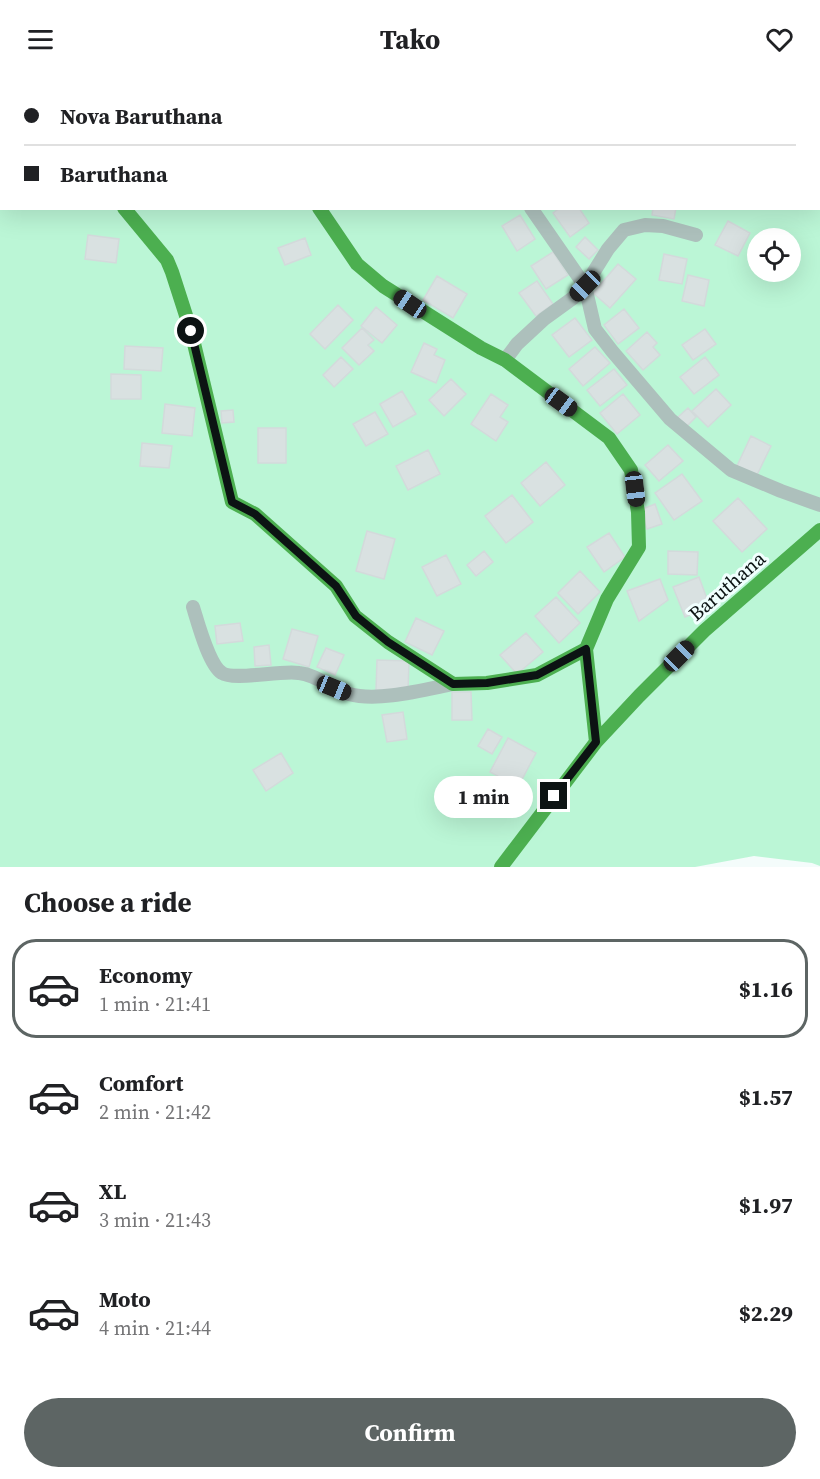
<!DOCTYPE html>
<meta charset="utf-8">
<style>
:root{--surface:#fff;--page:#f6f6f6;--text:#202124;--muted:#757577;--line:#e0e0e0;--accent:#5d6564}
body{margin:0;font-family:"Source Serif 4",serif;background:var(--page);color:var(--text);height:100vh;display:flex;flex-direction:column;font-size:22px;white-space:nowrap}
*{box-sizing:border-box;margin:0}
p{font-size:20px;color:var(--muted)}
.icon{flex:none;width:33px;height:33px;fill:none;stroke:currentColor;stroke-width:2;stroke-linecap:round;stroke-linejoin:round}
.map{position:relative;height:789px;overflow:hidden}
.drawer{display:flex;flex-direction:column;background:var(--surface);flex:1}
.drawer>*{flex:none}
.guide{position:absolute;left:0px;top:0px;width:820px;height:132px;box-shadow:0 6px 24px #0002;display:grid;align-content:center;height:132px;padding:0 24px;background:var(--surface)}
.buttons{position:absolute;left:747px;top:150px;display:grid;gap:12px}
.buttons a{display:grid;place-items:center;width:54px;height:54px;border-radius:50%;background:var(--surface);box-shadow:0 6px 24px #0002;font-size:30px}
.end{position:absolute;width:27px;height:27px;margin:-14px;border:8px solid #0c1313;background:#fff;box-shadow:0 0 0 3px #fff}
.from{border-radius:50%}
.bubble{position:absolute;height:42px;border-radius:21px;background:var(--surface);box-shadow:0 6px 24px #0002;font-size:20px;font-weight:700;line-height:42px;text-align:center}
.car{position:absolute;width:18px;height:36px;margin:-18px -9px;border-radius:8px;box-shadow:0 0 4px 2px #0007;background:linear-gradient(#222 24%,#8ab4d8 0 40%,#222 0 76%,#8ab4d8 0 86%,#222 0)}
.guide b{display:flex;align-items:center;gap:21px;height:57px;font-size:22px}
.guide b+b{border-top:2px solid var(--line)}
.guide i{width:15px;height:15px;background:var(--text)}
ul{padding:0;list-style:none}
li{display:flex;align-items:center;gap:18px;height:99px;margin:0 12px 9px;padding:0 12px;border:3px solid transparent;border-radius:24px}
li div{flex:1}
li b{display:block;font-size:22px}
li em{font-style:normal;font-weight:700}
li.current{border-color:var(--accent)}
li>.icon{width:54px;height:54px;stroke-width:1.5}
h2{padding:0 24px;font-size:27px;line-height:72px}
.primary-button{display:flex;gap:12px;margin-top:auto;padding:12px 24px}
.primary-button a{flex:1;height:69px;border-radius:36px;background:var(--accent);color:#fff;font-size:24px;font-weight:700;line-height:69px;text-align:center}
header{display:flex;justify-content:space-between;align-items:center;height:78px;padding:0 24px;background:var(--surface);font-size:27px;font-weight:700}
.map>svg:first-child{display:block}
.green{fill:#bbf6d6;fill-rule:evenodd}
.building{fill:#d9e1e1;stroke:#d3dadb;stroke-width:1.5}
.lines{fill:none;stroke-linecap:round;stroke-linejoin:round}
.street{stroke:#adc0bc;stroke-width:14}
.fast{stroke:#4caf50;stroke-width:14}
.route{stroke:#0c1313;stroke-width:8}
.labels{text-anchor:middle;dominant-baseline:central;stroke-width:6;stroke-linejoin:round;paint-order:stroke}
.street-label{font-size:20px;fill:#0c1313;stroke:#f1fffe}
</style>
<header><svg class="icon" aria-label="menu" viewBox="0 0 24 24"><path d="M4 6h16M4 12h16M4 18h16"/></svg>Tako<svg class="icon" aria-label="heart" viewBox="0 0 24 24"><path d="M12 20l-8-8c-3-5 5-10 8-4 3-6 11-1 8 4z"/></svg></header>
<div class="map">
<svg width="820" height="789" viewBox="0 0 820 789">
<rect width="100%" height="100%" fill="#f4fcfb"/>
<path class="green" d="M0 0H820V788L812 785 754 778 695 789H0ZM2 2H819V130H2ZM758 160H790V194H758Z"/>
<path class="building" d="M560 130H579L589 145 570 159 553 135Z
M653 130H676L674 141 652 137Z
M520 137 535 161 517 173 502 148Z
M728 143 750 155 738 178 715 167Z
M88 157 119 161 116 185 85 181Z
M585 159 598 172 589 181 576 169Z
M305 160 311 177 285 187 278 170Z
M553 174 568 197 546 211 531 188Z
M664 176 687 181 682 206 659 202Z
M618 186 636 201 610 230 593 215Z
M688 197 709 202 704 228 682 223Z
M437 198 467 216 453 240 423 222Z
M537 203 553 226 536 238 519 215Z
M338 227 353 242 325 271 310 256Z
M376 229 397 247 382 265 361 248Z
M624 231 639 250 618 266 604 247Z
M575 240 592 262 569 279 552 257Z
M362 250 374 262 368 267 374 273 359 287 342 270Z
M705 251 716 266 693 282 682 267Z
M647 254 657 265 653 269 660 277 643 292 626 273Z
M424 265 437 271 434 277 445 282 436 305 411 294Z
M125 268 163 270 161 293 124 291Z
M595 269 610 285 583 308 569 291Z
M341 279 353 291 334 309 323 297Z
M705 279 719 297 694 316 680 299Z
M614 291 627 307 600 328 587 312Z
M111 296 141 297V321H111Z
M451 301 466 316 444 338 429 322Z
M716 311 731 327 708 349 692 333Z
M402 313 416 336 393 349 380 326Z
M491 316 508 327 500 339 508 344 496 363 471 346Z
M623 316 640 337 617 356 600 335Z
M165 326 195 330 192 358 162 355Z
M688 330 696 339 686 349 677 340Z
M233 332 234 344 222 345 221 333Z
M375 334 388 356 366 368 353 346Z
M258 350H286V385H258Z
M751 358 771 368 757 397 737 388Z
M142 365 172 368 169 390 140 388Z
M668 367 683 383 659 403 645 387Z
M428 372 440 396 408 412 396 388Z
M546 384 565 407 540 428 521 405Z
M682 396 702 423 674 442 655 415Z
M512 417 533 444 506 465 485 438Z
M738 420 767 451 742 474 713 443Z
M655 426 662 446 647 451 640 432Z
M367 453 395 461 384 501 356 493Z
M609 455 625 479 604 494 587 469Z
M484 473 493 484 476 498 467 487Z
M668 473 698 474 697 497 668 496Z
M446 477 461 506 437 518 422 489Z
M580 493 600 514 578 536 558 515Z
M699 499 710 529 685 539 673 509Z
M660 501 668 522 639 543 627 513Z
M556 519 580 545 559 565 535 538Z
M416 540 444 553 432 577 405 564Z
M240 545 243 563 217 566 215 548Z
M292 551 318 558 309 589 283 581Z
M526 555 543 574 517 596 500 577Z
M269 567 271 587 255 588 254 569Z
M326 570 344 577 335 597 317 589Z
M377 582 409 583 408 613 376 612Z
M452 614H471L472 642H452Z
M403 634 407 661 387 664 382 637Z
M488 651 502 659 492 676 478 668Z
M508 660 536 675 518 709 490 694Z
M281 675 293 695 266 713 253 692Z"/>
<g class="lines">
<path class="street" d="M52 0 53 2
M227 0 228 2
M450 0V2
M531 130 585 208 595 251 612 273 670 341 731 392 781 413 820 427
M505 282 517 266 544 241 573 220 585 208 608 171 624 152 645 147 663 148 696 157
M193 529C198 545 209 587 222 595 234 603 280 592 299 595 318 597 331 611 349 616 378 624 423 612 453 606"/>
<path class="fast" d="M124 130 167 182 172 194 191 253 232 424 255 436 336 508 355 538 388 564 453 606 487 605 537 597 586 571
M319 130 357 186 383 208 481 270 505 282 609 360 631 392 638 434 639 469 607 521 586 571 596 664
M501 789 596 664 639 618 704 553 820 452"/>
</g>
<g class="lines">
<path class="route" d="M191 253 232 424 255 436 336 508 356 538 388 564 453 606 487 605 537 597 586 571 596 664 554 718"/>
</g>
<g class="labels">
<g class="street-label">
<text transform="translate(727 508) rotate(-41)">Baruthana</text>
</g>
</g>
</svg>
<div class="buttons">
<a><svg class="icon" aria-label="locate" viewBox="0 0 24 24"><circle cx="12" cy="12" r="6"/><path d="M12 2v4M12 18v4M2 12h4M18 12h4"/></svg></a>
</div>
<i class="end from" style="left:191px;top:253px"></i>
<i class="end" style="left:554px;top:718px"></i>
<div class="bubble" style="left:434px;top:698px;width:99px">1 min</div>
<i class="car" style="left:585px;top:208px;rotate:225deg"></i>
<i class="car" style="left:410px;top:226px;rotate:304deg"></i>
<i class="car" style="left:561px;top:324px;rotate:126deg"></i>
<i class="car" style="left:635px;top:411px;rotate:173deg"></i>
<i class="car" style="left:679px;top:578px;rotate:45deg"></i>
<i class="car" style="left:334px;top:610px;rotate:112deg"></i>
<div class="guide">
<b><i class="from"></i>Nova Baruthana</b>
<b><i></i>Baruthana</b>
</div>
</div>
<section class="drawer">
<h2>Choose a ride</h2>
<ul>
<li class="current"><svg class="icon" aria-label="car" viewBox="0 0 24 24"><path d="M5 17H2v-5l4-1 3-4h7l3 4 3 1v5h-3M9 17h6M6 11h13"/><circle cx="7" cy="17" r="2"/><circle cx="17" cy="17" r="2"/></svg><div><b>Economy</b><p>1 min · 21:41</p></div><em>$1.16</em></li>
<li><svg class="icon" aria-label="car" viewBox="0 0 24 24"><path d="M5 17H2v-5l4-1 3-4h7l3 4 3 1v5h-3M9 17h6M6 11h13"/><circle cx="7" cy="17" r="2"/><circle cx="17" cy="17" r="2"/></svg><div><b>Comfort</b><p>2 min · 21:42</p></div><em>$1.57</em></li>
<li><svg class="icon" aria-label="car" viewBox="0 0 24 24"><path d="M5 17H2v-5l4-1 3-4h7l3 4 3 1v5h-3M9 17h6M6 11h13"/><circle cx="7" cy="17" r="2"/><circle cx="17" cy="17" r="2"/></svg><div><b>XL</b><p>3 min · 21:43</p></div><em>$1.97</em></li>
<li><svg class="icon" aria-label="car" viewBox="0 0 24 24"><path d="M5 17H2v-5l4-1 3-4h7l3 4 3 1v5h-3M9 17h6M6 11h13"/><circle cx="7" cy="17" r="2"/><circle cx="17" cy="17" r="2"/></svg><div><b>Moto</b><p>4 min · 21:44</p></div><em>$2.29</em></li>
</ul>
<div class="primary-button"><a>Confirm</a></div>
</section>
